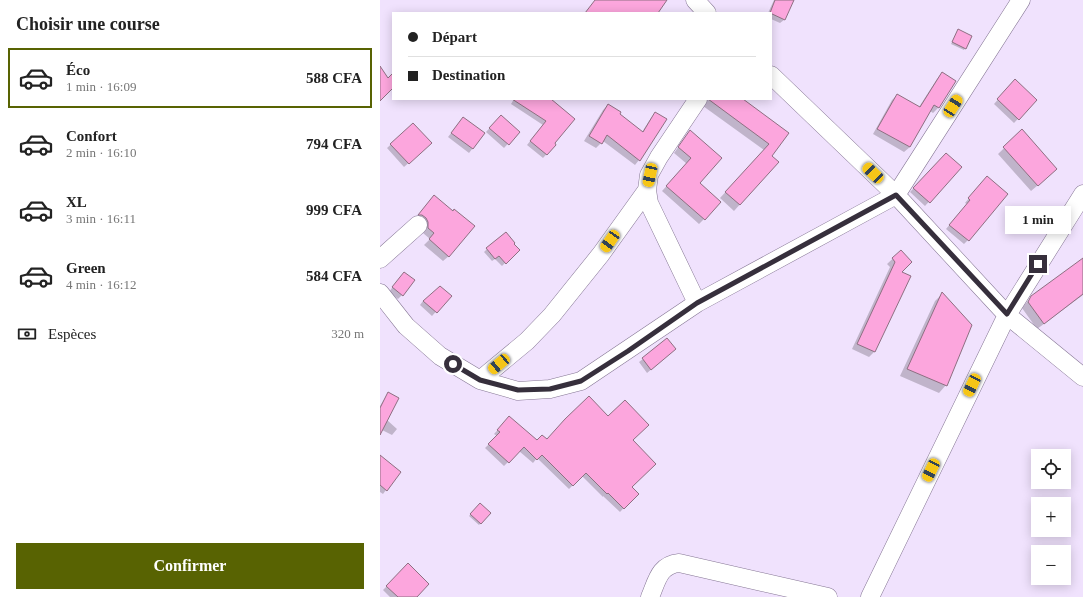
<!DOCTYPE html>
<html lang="fr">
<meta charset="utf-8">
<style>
:root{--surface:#fff;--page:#f6f6f6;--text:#222;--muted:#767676;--line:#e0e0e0;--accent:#586302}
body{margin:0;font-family:Georgia,serif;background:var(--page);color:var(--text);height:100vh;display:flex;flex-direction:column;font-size:15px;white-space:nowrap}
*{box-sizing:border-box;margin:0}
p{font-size:13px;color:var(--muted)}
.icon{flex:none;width:22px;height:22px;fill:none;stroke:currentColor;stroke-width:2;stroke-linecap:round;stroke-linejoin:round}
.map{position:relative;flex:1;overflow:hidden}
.sheet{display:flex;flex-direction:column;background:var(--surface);width:380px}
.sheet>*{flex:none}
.banner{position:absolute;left:12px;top:12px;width:380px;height:88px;border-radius:0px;box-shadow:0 2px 10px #0003;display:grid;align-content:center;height:88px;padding:0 16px;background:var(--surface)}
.tools{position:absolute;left:651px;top:449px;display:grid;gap:8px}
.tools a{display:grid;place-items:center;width:40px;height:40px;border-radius:0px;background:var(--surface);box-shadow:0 2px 10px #0003;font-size:20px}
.end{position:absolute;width:18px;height:18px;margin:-9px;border:5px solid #362f3c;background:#fff;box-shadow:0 0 0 2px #fff}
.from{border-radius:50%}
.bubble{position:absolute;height:28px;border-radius:0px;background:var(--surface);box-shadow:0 2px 10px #0003;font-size:13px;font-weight:600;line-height:28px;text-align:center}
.car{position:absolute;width:12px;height:24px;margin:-12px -6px;border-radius:5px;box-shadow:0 0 3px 1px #0007;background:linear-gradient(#f5c518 24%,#345 0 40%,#f5c518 0 76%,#345 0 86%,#f5c518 0)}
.banner b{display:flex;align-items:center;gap:14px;height:38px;font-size:15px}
.banner b+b{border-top:1px solid var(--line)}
.banner i{width:10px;height:10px;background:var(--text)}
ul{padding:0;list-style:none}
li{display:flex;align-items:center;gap:12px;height:60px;margin:0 8px 6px;padding:0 8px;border:2px solid transparent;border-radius:0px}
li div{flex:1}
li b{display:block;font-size:15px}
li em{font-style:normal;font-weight:600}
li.on{border-color:var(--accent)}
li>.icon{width:36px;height:36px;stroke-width:1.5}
h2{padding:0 16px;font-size:18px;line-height:48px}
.pay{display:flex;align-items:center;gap:10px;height:44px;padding:0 16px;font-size:15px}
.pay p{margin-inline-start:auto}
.primary-button{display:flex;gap:8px;margin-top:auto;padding:8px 16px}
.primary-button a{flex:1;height:46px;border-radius:0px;background:var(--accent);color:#fff;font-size:16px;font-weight:600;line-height:46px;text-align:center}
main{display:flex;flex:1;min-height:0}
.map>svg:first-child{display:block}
.shadow{fill:#0003}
.building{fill:#fca6dd;stroke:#8e6f82}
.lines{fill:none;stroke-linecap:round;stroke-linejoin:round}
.minor-casing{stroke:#857694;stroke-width:19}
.minor{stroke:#fff;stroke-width:18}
.route{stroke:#362f3c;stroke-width:5}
</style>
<main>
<section class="sheet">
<h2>Choisir une course</h2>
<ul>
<li class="on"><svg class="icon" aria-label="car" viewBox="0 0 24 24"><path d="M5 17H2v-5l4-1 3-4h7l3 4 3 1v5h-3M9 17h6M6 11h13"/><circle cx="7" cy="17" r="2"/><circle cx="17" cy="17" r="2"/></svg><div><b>Éco</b><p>1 min · 16:09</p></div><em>588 CFA</em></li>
<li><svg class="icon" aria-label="car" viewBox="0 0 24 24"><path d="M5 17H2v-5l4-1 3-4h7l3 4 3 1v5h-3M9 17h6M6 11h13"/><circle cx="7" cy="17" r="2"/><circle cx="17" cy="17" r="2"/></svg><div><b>Confort</b><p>2 min · 16:10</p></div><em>794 CFA</em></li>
<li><svg class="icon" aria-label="car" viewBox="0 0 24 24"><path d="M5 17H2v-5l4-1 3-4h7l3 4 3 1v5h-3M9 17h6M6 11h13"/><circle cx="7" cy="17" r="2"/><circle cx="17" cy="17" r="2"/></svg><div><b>XL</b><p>3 min · 16:11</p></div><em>999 CFA</em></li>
<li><svg class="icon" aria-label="car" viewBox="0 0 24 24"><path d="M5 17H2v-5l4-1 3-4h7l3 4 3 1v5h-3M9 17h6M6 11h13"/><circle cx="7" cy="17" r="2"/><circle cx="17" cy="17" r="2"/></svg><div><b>Green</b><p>4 min · 16:12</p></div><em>584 CFA</em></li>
</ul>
<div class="pay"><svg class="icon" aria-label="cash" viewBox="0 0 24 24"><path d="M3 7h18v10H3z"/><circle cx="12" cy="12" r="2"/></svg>Espèces<p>320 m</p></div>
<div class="primary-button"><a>Confirmer</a></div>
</section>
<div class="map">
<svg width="703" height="597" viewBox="0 0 703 597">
<rect width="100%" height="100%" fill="#f0e2fd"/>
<path class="shadow" d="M394 0H412L404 20 400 23 391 19V13H388Z
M577 32 585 48 584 50 571 44Z
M562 73 575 81 558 108 553 113 550 111 530 147 524 152 493 134 512 100 517 95 539 107 557 79Z
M635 80 656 100 634 123 614 104Z
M134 99H173V144L175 145 163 158 147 145 163 125 131 104Z
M325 99H361L408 133 391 156 398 162 354 211 340 198 384 150 323 106Z
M228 105 262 132 271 118 275 113 259 160 255 165 223 141 216 148 204 141 223 110Z
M83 118 104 134 89 153 68 137Z
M117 120 139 132 124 148 106 132Z
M33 124 51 143 24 167 7 148Z
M310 131 324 219 319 224 282 191 307 164 294 153Z
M642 131 670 175 651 191 618 154Z
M566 154 580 168 545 206 530 192Z
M603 181 588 240 584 244 566 229 587 204 585 203Z
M49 202 69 256 63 261 44 245 50 239 43 233V228L34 220Z
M132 244 138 250 122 266 115 259 112 261 104 252 107 249Z
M521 251 520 272 494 352 489 357 472 349 510 267 507 264Z
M703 259V295L657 329 642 308 646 303 652 297Z
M20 277 22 295 18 299 9 292Z
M562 294 566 385 559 393 520 376 555 301Z
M70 296 52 316 40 305 43 301Z
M291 353 267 373 259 362 263 359Z
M8 393 7 420 17 429 12 435 0 429V406Z
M125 422 157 441 252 440 251 487 257 494 240 512 223 496V497L202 476 189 489 157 458 153 463 139 451 124 466 105 448 117 436 114 434Z
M0 457 6 490 3 494 0 492Z
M100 504 110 513 99 525 89 516Z
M28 565 36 597H10L3 590Z"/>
<path class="building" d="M215 0H287L278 13H205Z
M395 0H414L405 20 390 13Z
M578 29 592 36 586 49 572 42Z
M0 66 8 78 13 73V88L0 101Z
M562 72 576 81 559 108 554 105 530 147 497 129 517 94 540 107Z
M635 79 657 100 639 120 617 99Z
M132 99H171L195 119 175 143 176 145 167 155 150 141 166 121Z
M328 99H363L409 133 392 156 399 162 360 205 345 192 389 144Z
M228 104 241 112 240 114 263 132 275 112 287 119 260 161 227 135 222 144 209 136Z
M121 115 140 132 129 145 109 128Z
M83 117 105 133 93 149 71 133Z
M33 123 52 143 29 164 10 144Z
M642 129 677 169 658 186 623 147Z
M310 130 342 158 320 183 341 202 325 220 286 186 311 158 298 147Z
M566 153 582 167 550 203 533 188Z
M607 176 628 194 589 241 569 225 590 200 588 198Z
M54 195 73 211 74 209 95 226 69 257 49 239 54 233 48 228V222L46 218 42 215H38Z
M126 232 135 243 134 244 140 250 126 264 119 256 115 259 106 248Z
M521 250 532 262 522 272 531 276 495 352 477 344 515 262 512 258Z
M703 258V294L664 324 648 302 651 296Z
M24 272 35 280 23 296 12 287Z
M60 286 72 296 57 313 43 301Z
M562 292 592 325 567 386 527 369Z
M287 338 296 349 271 370 262 358Z
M8 392 19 398 0 435V408Z
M209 396 228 416 245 400 269 425 253 440 276 464 252 487 259 494 244 509 228 493 227 494 206 473 193 486 162 455 157 460 144 447 129 463 108 444 120 432 117 430 129 416 157 440 162 435 167 439 185 419Z
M0 455 21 472 7 491 0 485Z
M100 503 111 513 101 524 90 514Z
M28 563 49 584 37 597H18L6 586Z"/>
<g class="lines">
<g class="minor-casing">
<path id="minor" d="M315 0 327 13
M391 75 516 195 627 315 703 377
M0 259 38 225
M0 293 26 326 60 356 100 380 138 391 170 389 201 381 317 303 516 195 641 0
M317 303 269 203 267 190 269 175 279 157 318 99
M100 380 147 341 172 315 221 254 267 190
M270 597C277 581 279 565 299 563L448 597
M490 597 627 315 703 194"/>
</g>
<use href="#minor" class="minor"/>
</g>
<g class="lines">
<path class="route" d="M73 364 100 380 138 390 170 389 201 381 248 351 317 303 516 195 627 314 658 264"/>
</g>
</svg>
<div class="tools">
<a><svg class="icon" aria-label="locate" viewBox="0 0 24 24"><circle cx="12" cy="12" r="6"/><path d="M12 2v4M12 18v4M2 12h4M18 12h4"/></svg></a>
<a>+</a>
<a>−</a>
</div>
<i class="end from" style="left:73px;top:364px"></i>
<i class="end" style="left:658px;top:264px"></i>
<div class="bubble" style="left:625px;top:206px;width:66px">1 min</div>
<i class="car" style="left:573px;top:106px;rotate:33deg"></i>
<i class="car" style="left:493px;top:173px;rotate:314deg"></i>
<i class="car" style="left:270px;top:175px;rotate:192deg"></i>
<i class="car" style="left:230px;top:241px;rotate:215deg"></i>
<i class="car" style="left:119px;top:364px;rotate:230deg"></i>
<i class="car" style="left:592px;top:385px;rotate:206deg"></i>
<i class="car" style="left:551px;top:470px;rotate:206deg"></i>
<div class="banner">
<b><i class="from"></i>Départ</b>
<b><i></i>Destination</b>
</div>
</div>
</main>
